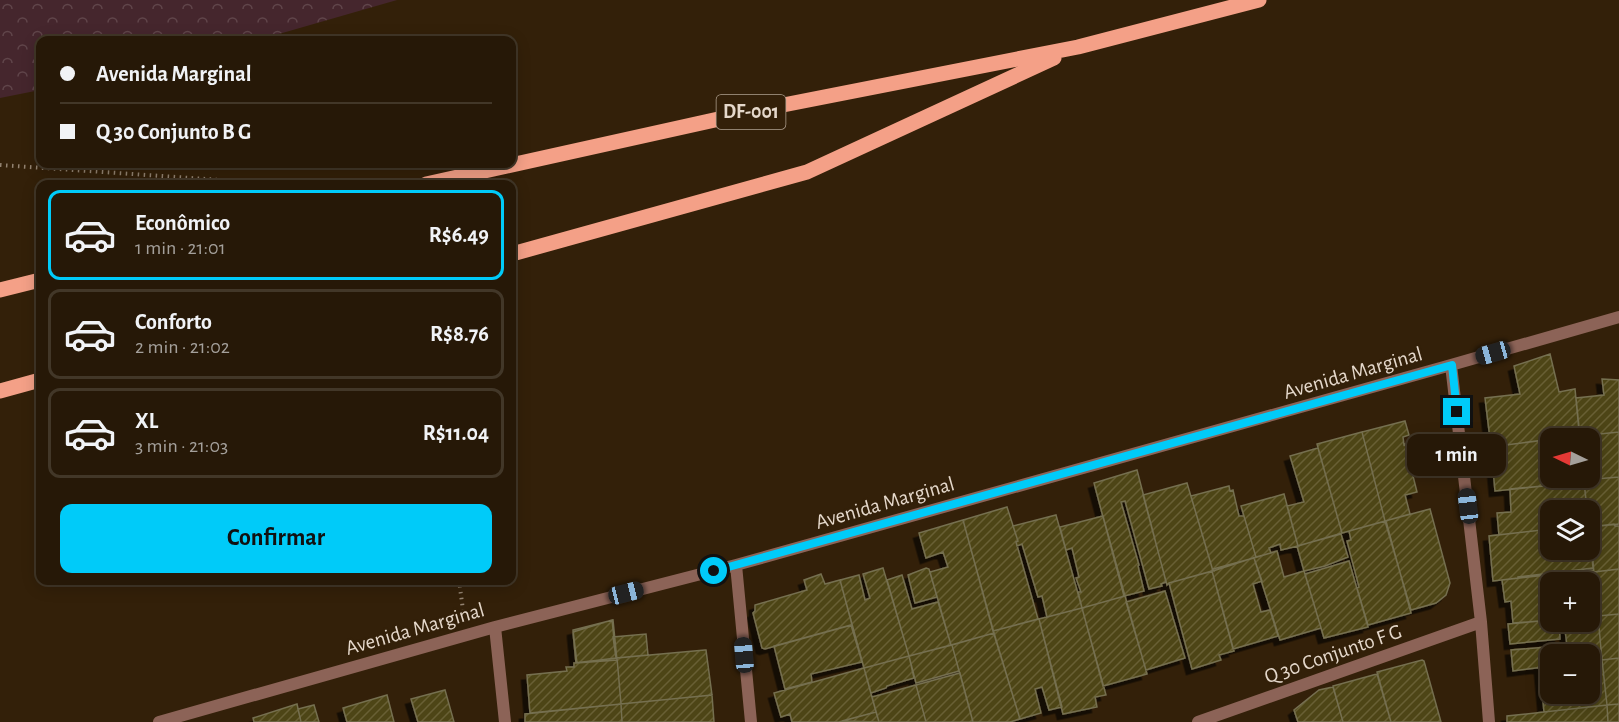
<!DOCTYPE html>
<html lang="pt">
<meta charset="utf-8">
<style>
:root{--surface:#261807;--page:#322515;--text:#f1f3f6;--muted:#a4a09b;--line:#423728;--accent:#00cbf9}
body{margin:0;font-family:"Alegreya Sans",sans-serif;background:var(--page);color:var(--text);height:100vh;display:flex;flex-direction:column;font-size:22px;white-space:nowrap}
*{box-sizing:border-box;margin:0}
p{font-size:20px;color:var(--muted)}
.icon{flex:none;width:33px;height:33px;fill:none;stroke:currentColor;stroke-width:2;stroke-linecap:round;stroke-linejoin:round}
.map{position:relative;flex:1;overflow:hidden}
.details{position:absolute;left:36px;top:180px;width:480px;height:405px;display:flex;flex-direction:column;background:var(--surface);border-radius:12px;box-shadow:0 3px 15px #0003,0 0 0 2px var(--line)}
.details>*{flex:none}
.top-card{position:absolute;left:36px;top:36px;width:480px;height:132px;border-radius:12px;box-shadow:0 3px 15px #0003,0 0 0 2px var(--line);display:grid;align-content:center;height:132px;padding:0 24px;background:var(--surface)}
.needle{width:39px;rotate:275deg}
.tools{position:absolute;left:1540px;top:428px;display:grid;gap:12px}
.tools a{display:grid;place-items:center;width:60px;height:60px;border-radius:12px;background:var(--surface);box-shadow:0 3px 15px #0003,0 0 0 2px var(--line);font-size:30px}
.end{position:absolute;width:27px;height:27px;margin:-14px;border:8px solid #00cbf9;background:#111;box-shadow:0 0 0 3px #111}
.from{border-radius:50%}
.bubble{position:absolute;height:42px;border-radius:12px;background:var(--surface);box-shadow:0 3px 15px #0003,0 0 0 2px var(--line);font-size:20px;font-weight:700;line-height:42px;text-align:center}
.car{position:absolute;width:18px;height:36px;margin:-18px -9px;border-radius:8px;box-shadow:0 0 4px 2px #0007;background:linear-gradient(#222 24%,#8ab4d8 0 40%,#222 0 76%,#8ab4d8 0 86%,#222 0)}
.top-card b{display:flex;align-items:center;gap:21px;height:57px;font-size:22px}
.top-card b+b{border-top:2px solid var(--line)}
.top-card i{width:15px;height:15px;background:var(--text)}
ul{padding:10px 0 0;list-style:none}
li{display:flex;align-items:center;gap:18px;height:90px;margin:0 12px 9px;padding:0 12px;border:3px solid var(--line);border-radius:12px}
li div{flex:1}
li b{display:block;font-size:22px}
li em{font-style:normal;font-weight:700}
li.active{border-color:var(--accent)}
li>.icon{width:54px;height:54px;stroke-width:1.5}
.button{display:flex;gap:12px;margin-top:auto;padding:12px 24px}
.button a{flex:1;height:69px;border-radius:12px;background:var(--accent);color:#111;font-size:24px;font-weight:700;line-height:69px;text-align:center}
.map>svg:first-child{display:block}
.forest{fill:url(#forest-crowns)}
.building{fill:url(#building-hatch);stroke:#756f50;stroke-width:1.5;filter:url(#shadow)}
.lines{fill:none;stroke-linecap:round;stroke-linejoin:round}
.path{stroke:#938371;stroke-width:4;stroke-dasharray:1.5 4.5;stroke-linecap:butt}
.street{stroke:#8c6357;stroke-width:12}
.primary{stroke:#f4a087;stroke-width:15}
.route{stroke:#00cbf9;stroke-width:8}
.labels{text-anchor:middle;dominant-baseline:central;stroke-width:4.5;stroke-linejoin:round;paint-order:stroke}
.shield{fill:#332009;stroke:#b0a191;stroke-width:1.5}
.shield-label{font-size:20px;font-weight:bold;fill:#e5d8cb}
.street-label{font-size:21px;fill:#e5d8cb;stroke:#332009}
</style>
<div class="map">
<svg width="1619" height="722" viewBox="0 0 1619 722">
<defs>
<pattern id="forest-crowns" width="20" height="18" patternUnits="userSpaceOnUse" patternTransform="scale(1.5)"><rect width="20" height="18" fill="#45262d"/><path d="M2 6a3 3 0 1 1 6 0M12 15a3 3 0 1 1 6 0" fill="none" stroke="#60454a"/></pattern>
<pattern id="building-hatch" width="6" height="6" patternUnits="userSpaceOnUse" patternTransform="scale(1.5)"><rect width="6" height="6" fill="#4e4515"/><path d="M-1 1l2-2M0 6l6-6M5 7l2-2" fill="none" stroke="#675f36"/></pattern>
<filter id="shadow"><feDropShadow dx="-5.5" dy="5.5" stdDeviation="0" flood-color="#0009"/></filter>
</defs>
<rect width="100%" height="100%" fill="#332009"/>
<path class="forest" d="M0 0H397L258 40H40V90L0 98Z"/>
<path class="building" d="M1550 354 1559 392 1575 389 1579 431 1544 434 1545 440 1491 447 1485 398 1520 394 1514 366Z
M1602 379 1619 380V432L1580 436 1576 398 1604 395Z
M1405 421 1409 435 1403 437 1404 445 1405 444 1417 492 1405 495 1410 514 1385 521 1362 432Z
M1362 432 1385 521 1342 533 1317 444Z
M1619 432V477L1584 480V477H1590V438H1580V436Z
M1551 439V477H1584V482L1495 491 1491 447Z
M1318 448 1342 533 1298 546 1287 506 1304 502 1290 456Z
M1137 470 1166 582 1161 584 1162 586 1149 589 1125 501 1121 502 1139 565 1138 566 1144 591 1124 596 1094 483Z
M1619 477V524L1590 527V510H1587L1584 480Z
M1584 482 1587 510H1551V529L1499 535 1497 513 1511 512 1510 489Z
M1187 483 1213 571 1169 583 1167 585 1143 495Z
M1229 486 1230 491 1233 490 1239 516H1244L1256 557 1213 571 1191 496Z
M1284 494 1298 546 1281 550 1280 544 1269 548 1271 553 1256 557 1241 506Z
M1007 507 1018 541 1016 542 1038 619 993 631 963 520Z
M1430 509 1450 583 1446 595 1436 603 1411 610 1385 521Z
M1056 515 1082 608 1047 617 1042 596 1038 597 1022 544 1017 546 1016 542 1018 541 1013 526Z
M1103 516 1125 596 1082 608 1078 592H1081L1076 578 1079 577 1072 548 1066 550 1060 527Z
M963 520 994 633 951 645 930 572 948 567 943 552 926 558 919 533Z
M1386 521 1411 613 1368 625 1357 588 1359 587 1347 541 1351 540 1349 531Z
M1614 524 1615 526H1619V569L1594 572V573L1590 527Z
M1551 529V549H1590V537L1593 568 1518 577V578L1493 581 1489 536Z
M1341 534 1348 557 1325 566 1304 571 1297 546Z
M1277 551 1284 577 1304 571 1321 628 1280 640 1254 558Z
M1254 558 1262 581 1253 584 1261 612 1270 610 1278 636 1233 649 1212 571H1214L1213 569Z
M1349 561 1368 627 1324 638 1305 574Z
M883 568 909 656 864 668 840 580 859 575 865 600 870 598 863 574Z
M926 568 929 569 937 597 915 603 908 575Z
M1619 569V614L1598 616 1594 572Z
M1593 570 1598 616H1590V582H1551V620L1513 623 1511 601 1505 602 1502 580Z
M1212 571 1234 651 1219 655 1221 660 1192 669 1169 583Z
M821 574 825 584 840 580 852 625 765 649 762 648 753 613 755 611V605L807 590 804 580Z
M902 575 912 609 938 602 951 645 909 656 887 580Z
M1165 591 1185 658 1146 670 1126 602Z
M1125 596 1147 674 1103 686 1082 608Z
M1082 608 1106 695 1095 697 1097 707 1063 714 1039 619Z
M1619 614V658L1602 660 1598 616Z
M1590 616H1598L1602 660 1590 662V654H1568L1564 621H1590Z
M1039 619 1062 707 1049 710 1042 687 1035 689 1041 713 1020 719 993 631Z
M612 620 616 658 576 663 573 632Z
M613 620 617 660 577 663 573 630Z
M1551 620V621H1559L1560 639 1510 644 1508 624Z
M851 625 862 662 811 674 812 682 785 689 774 646Z
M994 633 1020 719 1010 722H973L952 645Z
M646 634 648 655 616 658 613 637Z
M952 645 959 671 916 683 909 656Z
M1558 646 1559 654H1551V666L1513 671 1511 650Z
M705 650H706L712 695 621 704 617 658Z
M909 656 914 678 887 686 886 688 871 693 864 668Z
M617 658 621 704 530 713 527 675 567 671 566 667H574V663Z
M1619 658V704L1607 705 1602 660Z
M1422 660 1424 661 1441 722H1391L1377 672Z
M1602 660 1607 705 1544 712 1540 668 1551 666V693H1590V662Z
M864 668 876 712 839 722H792L790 714 781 717 774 693Z
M960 673 973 722H926L916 685Z
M1377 674 1391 722H1343L1333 686Z
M916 685 926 722H879L872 697Z
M1333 687 1343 722H1298L1294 710 1319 690Z
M445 690 454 722H418L411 699Z
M387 695 394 722H347L343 708Z
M712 695 714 722H622L621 704Z
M297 704 301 722H254L253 718Z
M621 704 622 722H525V714Z
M1619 704V722H1608L1607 705Z
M314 705 319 722H301L298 709Z
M1607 705 1608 722H1507V716Z
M876 712 879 722 842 721Z"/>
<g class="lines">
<path class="path" d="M0 165 279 184
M459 580 463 610"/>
<path class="street" d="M1451 365 1481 622 1489 722
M736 565 751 722
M495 627 505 722
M159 722 495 627 736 565 1451 365 1619 317
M1198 722 1481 622"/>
<path class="primary" d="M426 184 773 107 1078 47 1259 0
M512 254 807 172 1054 58
M0 290 40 280
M0 391 40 380"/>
</g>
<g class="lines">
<path class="route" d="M714 571 1452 365 1457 412"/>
</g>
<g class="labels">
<rect class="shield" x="716.5" y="95" width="69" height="34" rx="4.5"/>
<g class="shield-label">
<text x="751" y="112">DF-001</text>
</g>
<g class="street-label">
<text transform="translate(1353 373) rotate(-16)">Avenida Marginal</text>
<text transform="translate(885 503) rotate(-16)">Avenida Marginal</text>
<text transform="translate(415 629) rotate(-16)">Avenida Marginal</text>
<text transform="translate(1333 654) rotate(-19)">Q 30 Conjunto F G</text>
</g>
</g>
</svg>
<div class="tools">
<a><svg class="needle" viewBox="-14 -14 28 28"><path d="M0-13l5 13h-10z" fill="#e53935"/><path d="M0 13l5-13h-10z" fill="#a4a09b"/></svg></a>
<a><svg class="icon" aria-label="layers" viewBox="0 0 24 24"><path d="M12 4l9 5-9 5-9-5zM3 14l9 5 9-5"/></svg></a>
<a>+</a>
<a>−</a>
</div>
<i class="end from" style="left:714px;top:571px"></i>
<i class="end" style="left:1457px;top:412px"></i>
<div class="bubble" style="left:1407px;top:434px;width:99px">1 min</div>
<i class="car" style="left:1493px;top:353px;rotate:254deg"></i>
<i class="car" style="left:1468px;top:506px;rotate:353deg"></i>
<i class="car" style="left:626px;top:593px;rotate:76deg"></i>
<i class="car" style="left:744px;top:655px;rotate:355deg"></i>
<div class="top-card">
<b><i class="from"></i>Avenida Marginal</b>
<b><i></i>Q 30 Conjunto B G</b>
</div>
<section class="details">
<ul>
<li class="active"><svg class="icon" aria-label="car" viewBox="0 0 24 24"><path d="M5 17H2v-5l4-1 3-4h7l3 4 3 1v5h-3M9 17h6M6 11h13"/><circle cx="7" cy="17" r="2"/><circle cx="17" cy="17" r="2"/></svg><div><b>Econômico</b><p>1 min · 21:01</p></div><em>R$6.49</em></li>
<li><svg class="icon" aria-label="car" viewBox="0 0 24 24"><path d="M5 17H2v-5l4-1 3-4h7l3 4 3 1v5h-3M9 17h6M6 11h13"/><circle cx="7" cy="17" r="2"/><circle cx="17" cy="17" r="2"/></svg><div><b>Conforto</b><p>2 min · 21:02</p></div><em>R$8.76</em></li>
<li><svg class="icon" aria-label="car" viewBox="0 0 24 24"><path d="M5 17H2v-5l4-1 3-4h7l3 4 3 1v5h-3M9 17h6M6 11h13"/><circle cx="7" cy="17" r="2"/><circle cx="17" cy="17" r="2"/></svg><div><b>XL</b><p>3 min · 21:03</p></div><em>R$11.04</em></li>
</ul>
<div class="button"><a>Confirmar</a></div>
</section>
</div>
